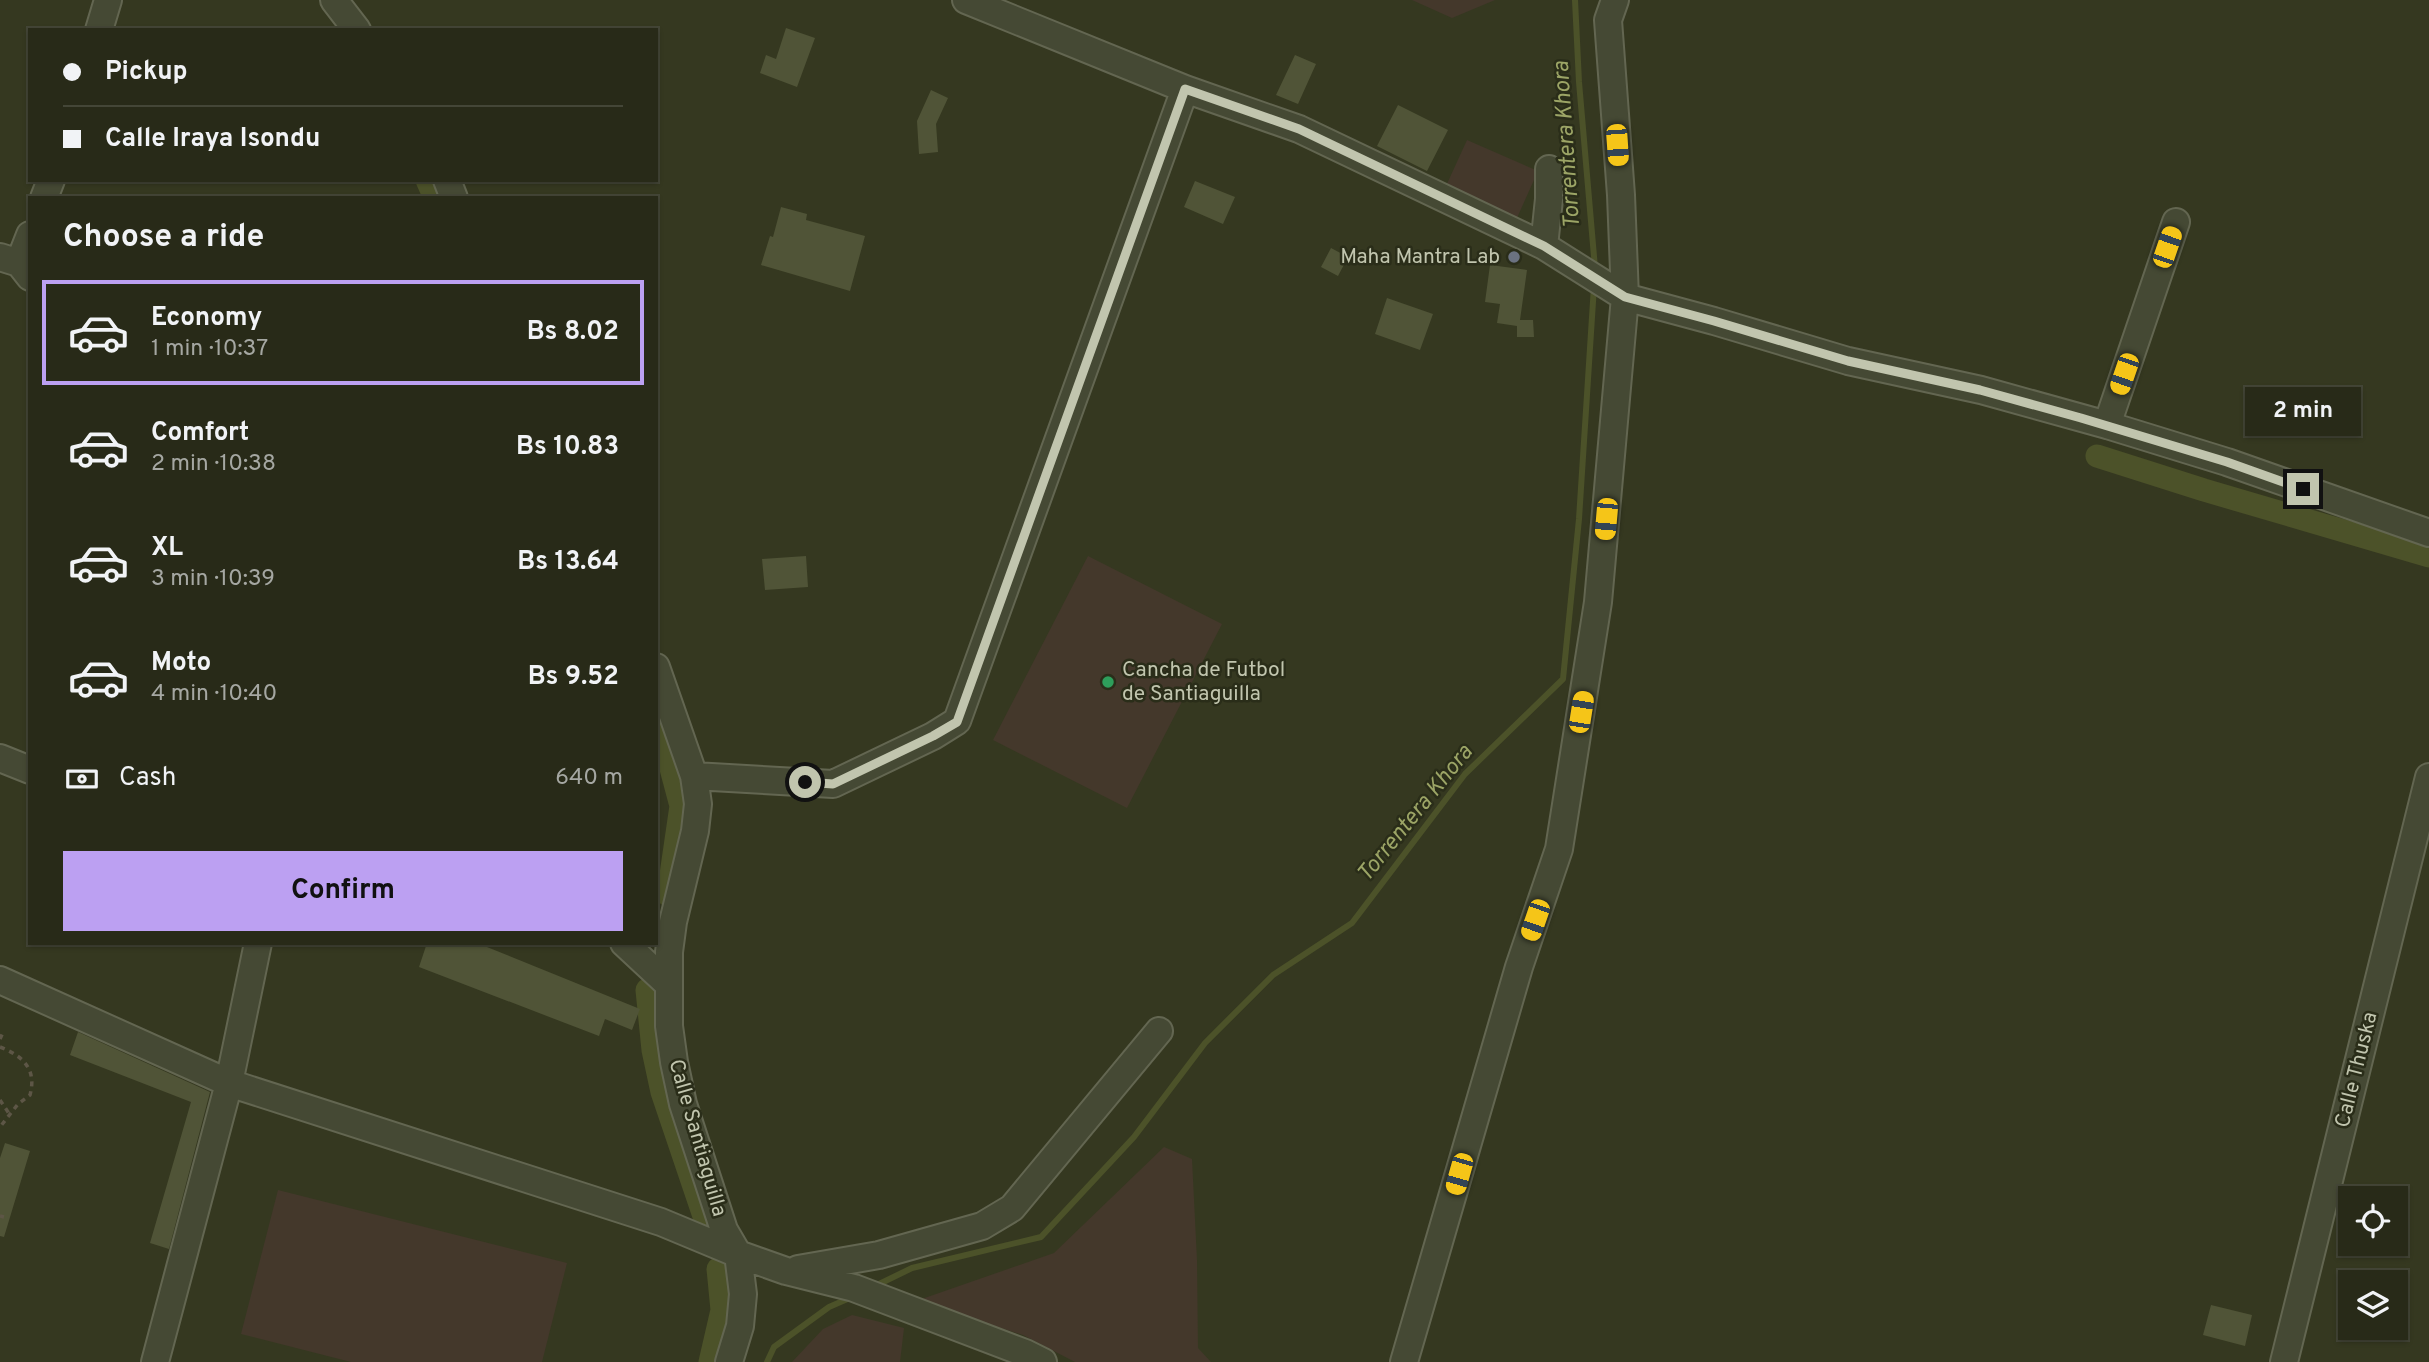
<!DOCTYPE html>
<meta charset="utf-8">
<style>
:root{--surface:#282a18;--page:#303221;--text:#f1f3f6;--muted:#a5a7a2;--line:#444637;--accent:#bca0f2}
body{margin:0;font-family:Overpass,sans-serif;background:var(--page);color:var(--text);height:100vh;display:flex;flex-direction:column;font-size:26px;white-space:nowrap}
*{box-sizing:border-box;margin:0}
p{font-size:23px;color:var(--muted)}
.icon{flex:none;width:38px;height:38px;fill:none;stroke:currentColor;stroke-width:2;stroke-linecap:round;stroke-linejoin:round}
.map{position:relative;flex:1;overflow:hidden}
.sheet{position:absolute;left:28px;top:196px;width:630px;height:749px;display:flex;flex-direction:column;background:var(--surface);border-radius:0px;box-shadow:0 2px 5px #0004,0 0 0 2px var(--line)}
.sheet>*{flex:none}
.hud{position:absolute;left:28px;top:28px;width:630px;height:154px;border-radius:0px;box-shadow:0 2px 5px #0004,0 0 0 2px var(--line);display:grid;align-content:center;height:154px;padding:0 35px;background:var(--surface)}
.tools{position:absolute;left:2338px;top:1186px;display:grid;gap:14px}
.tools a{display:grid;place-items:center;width:70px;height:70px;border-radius:0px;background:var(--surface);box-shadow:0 2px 5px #0004,0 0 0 2px var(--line);font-size:35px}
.end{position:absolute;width:32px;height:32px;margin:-16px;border:9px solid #c1c5ae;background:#111;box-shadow:0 0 0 4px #111}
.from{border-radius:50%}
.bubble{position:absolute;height:49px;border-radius:0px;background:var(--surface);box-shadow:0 2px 5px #0004,0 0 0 2px var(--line);font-size:23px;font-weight:700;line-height:49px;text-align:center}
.car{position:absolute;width:21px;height:42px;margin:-21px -10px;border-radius:9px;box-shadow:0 0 5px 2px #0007;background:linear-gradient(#f5c518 24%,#345 0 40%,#f5c518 0 76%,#345 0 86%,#f5c518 0)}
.hud b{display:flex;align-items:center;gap:24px;height:66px;font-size:26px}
.hud b+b{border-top:2px solid var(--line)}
.hud i{width:18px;height:18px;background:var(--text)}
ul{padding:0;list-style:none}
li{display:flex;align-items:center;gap:21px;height:105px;margin:0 14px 10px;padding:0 21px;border:4px solid transparent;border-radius:0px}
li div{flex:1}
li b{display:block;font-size:26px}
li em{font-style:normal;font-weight:700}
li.selected{border-color:var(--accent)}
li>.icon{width:63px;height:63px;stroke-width:1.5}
h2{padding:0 35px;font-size:32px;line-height:84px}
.pay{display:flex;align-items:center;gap:18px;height:77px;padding:0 35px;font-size:26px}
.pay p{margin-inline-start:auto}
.action{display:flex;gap:14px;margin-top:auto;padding:14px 35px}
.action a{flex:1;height:80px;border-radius:0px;background:var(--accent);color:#111;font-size:28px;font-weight:700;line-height:80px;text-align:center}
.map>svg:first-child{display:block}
.green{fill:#44382b}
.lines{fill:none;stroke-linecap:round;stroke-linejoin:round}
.stream{stroke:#4c5229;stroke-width:6}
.canal{stroke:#4c5229;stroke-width:23}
.building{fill:#505437}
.minor-casing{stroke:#636651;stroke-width:30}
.path{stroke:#5d5646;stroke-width:3.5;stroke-dasharray:5 5;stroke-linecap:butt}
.minor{stroke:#454934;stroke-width:26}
.route{stroke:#c1c5ae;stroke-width:9}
.worship-dot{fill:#6b7280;stroke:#2a2d19;stroke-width:2.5}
.leisure-dot{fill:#2e9e5b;stroke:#2a2d19;stroke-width:2.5}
.labels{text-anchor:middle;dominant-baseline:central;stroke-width:5;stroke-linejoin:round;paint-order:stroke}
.poi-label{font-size:21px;fill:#c1c5ae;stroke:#2a2d19;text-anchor:end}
.street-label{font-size:21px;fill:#c1c5ae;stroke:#2a2d19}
.water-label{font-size:23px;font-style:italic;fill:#9ca566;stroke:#2a2d19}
</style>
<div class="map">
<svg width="2429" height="1362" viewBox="0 0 2429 1362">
<rect width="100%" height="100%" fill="#353820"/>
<path class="green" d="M1412 0H1495L1452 18Z
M1467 140 1538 171 1517 218 1446 186Z
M1088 556 1222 624 1127 808 993 740Z
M1164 1147 1192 1159 1197 1260 1198 1348 1211 1362H1075L1023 1335 916 1301 1054 1253Z
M278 1190 567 1263 542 1362H351L241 1334Z
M852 1315 904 1328 900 1362H792L823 1329Z"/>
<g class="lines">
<path class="stream" d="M1575 0 1579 82 1595 268
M875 1286 912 1268 1041 1237 1134 1137 1205 1043 1273 975 1352 923 1465 774 1563 679 1579 519 1594 286
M767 1362 774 1347 829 1307 852 1297"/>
<path class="canal" d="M427 180 435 198
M2097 456 2204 490 2429 556
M656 712 681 806 668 895
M647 990 653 1050 662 1092 709 1231
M710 1362 722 1310 718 1269"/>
</g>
<path class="building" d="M786 28 815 38 797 87 760 73 766 55 776 59Z
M1295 55 1316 64 1298 104 1276 95Z
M931 90 948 98 936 124 938 152 919 154 917 121Z
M1398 105 1448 130 1427 171 1377 146Z
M1195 181 1235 197 1223 224 1184 207Z
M781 207 807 214 806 220 865 236 850 291 761 265 770 236 773 237Z
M1331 248 1348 257 1338 276 1321 267Z
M1490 265 1527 270 1520 320H1533L1534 337H1517V326L1497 323 1500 304 1485 302Z
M1387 298 1433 314 1420 350 1375 334Z
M806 556 808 587 765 590 762 559Z
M427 943H477L640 1009 632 1030 605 1019 599 1036 419 967Z
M78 1032 210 1092 169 1249 150 1243 191 1102 70 1055Z
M5 1143 30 1151 4 1237 0 1236V1158Z
M2211 1305 2252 1315 2245 1346 2203 1335Z"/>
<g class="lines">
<g class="minor-casing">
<path id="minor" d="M334 0 357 30
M966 0 1185 89 1299 129 1544 246 1625 297 1714 321 1848 361 1981 390 2107 425 2227 462 2429 533
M99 30 108 0
M447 180 454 198
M44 198 51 180
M1544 246 1549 199V169
M0 257 19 263 30 277
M19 263 30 235
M2107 425 2176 222
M656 667 694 776 698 804 695 831 673 922 669 952V1026L674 1062 683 1104 724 1230 738 1254 743 1294 740 1326 729 1362
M0 758 30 770
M694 776 833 784 933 736 957 721 1185 89
M624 943 668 984
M0 980 229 1083 661 1222 738 1254 786 1271 854 1288 1025 1353 1043 1362
M798 1269 879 1255 982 1226 1012 1208 1159 1031
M155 1362 229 1083 258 943
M1404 1362 1519 967 1559 849 1598 602 1625 297 1621 195 1608 20 1615 0
M2284 1362 2429 777"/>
</g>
<path class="path" d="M0 1039 4 1030
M0 1047C23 1056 37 1069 30 1095L18 1104 0 1127
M0 1100 10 1115
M0 1216 4 1217"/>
<use href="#minor" class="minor"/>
</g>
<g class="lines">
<path class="route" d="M805 782 833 784 933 736 957 722 1185 89 1299 129 1324 141 1544 246 1625 297 1714 321 1848 361 1980 390 2081 418 2227 462 2303 489"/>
</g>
<circle class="worship-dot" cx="1514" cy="257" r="7"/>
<circle class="leisure-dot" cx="1108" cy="682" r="7"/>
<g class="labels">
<g class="poi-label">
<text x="1500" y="257">Maha Mantra Lab</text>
<text x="1122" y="670" text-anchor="start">Cancha de Futbol<tspan x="1122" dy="24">de Santiaguilla</tspan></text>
</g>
<g class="street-label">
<text transform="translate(2357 1070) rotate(-76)">Calle Thuska</text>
<text transform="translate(697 1138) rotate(74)">Calle Santiaguilla</text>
</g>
<g class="water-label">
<text transform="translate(1568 145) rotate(-94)">Torrentera Khora</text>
<text transform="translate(1416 814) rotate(-51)">Torrentera Khora</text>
</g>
</g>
</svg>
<div class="tools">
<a><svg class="icon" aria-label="locate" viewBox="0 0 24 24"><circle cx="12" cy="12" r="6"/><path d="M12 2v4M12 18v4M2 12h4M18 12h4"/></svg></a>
<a><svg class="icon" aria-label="layers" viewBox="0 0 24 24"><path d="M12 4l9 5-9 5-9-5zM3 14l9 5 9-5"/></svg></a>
</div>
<i class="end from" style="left:805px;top:782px"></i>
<i class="end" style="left:2303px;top:489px"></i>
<div class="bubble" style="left:2245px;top:387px;width:116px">2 min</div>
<i class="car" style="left:1617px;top:145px;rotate:176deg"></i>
<i class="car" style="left:2167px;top:247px;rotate:19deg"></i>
<i class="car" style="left:2124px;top:374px;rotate:199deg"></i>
<i class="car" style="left:1606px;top:519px;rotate:185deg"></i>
<i class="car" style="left:1581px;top:712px;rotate:9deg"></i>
<i class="car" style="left:1535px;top:920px;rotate:199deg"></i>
<i class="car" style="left:1459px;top:1174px;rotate:196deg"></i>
<div class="hud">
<b><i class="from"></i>Pickup</b>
<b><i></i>Calle Iraya Isondu</b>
</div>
<section class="sheet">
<h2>Choose a ride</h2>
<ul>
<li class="selected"><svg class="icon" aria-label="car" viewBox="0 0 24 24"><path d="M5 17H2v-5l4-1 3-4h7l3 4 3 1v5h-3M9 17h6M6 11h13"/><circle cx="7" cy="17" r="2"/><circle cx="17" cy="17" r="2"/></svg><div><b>Economy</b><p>1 min · 10:37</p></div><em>Bs 8.02</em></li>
<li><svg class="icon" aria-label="car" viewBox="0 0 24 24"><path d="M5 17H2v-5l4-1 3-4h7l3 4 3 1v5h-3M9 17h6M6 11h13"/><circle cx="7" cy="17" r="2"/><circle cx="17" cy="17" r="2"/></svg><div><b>Comfort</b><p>2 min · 10:38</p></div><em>Bs 10.83</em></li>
<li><svg class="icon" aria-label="car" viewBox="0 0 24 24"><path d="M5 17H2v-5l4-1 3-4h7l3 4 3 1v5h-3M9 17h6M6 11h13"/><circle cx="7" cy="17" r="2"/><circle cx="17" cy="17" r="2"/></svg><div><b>XL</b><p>3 min · 10:39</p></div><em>Bs 13.64</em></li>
<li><svg class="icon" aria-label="car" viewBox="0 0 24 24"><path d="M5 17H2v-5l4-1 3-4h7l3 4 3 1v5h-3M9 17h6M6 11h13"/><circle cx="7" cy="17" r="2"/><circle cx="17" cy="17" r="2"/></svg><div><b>Moto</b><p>4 min · 10:40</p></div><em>Bs 9.52</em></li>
</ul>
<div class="pay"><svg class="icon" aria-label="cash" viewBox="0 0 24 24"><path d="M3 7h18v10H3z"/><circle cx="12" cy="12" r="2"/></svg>Cash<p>640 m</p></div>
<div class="action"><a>Confirm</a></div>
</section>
</div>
